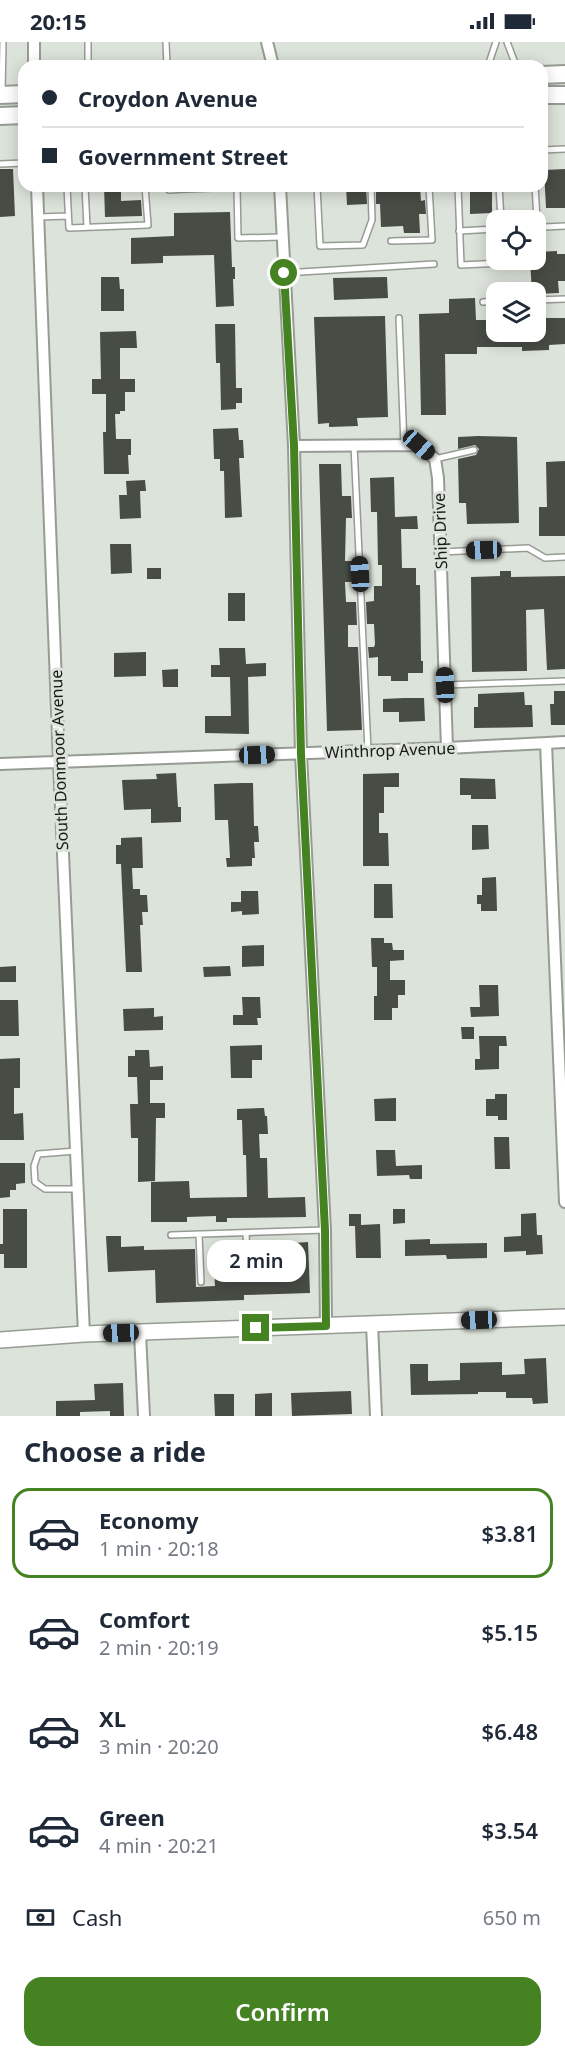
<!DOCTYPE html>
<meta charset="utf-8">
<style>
:root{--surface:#fff;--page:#f6f6f7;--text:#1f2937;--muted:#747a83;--line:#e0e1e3;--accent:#458322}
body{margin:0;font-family:"Noto Sans",sans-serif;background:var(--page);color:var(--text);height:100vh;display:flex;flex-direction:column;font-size:22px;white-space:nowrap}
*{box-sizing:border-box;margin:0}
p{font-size:20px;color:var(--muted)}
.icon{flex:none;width:33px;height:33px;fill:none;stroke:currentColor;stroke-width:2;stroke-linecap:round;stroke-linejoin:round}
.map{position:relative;height:1374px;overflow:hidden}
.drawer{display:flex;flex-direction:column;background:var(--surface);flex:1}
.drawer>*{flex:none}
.guide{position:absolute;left:18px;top:18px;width:530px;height:132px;border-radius:18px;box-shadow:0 3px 15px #0003;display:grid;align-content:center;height:132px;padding:0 24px;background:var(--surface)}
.tools{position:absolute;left:486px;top:168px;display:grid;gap:12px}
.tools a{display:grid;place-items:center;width:60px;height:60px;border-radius:12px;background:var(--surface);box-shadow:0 3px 15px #0003;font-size:30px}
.end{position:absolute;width:27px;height:27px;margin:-14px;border:8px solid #458322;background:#fff;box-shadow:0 0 0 3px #fff}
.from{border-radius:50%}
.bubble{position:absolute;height:42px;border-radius:18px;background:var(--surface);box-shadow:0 3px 15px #0003;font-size:20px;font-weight:600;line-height:42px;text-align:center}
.car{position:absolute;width:18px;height:36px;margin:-18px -9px;border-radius:8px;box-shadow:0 0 4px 2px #0007;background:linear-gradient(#222 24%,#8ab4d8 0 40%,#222 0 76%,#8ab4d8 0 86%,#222 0)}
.guide b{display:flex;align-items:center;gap:21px;height:57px;font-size:22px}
.guide b+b{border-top:2px solid var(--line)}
.guide i{width:15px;height:15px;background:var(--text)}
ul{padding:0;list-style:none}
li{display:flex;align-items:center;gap:18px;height:90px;margin:0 12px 9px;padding:0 12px;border:3px solid transparent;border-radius:18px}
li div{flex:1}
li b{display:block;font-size:22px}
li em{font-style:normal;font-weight:600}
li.active{border-color:var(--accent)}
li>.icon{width:54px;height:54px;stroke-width:1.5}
h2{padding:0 24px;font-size:27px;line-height:72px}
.pay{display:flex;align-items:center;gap:15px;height:66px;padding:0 24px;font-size:22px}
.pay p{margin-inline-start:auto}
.action{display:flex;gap:12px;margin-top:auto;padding:12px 24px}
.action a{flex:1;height:69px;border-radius:18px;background:var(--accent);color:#fff;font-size:24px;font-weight:600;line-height:69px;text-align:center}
.status{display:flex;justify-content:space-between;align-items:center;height:42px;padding:0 30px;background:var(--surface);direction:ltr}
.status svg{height:16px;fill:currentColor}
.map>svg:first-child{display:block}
.building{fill:#474c45}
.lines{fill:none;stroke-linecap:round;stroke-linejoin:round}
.lane-casing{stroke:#969c93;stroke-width:8}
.street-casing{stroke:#969c93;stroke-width:14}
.secondary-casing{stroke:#969c93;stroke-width:18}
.primary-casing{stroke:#969c93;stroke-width:20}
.lane{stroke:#fff;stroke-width:5}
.street{stroke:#fff;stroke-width:10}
.secondary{stroke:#fff;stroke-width:15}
.primary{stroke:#fff;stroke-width:16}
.route{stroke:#458322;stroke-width:8}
.labels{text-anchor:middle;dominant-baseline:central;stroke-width:6;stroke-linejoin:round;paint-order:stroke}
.street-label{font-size:16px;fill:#181a17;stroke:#dce3da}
</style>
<div class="status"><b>20:15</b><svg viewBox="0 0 49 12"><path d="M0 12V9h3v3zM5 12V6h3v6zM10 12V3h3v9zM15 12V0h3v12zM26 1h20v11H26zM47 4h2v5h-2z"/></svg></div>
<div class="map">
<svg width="565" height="1374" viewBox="0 0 565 1374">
<rect width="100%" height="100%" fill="#dce3da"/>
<path class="building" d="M0 127H13L15 174 0 175Z
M565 127V166H546L544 128Z
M104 144H121V159L141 158 142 174 105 175Z
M346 144H366L367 162 347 163Z
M376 144H420L421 159 425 158 426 172H419L420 191H404L403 184 381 185 380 162H376Z
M470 144H492V171L470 172Z
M230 170 232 225H235V237H233L234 264 216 265 214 213 163 214V221L131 222V196L174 194V171Z
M557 209V212H565V239H558L559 251 536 252V250H532L530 218H536V210Z
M101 235H119L120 247H124V269H101Z
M387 235 388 256 334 258 333 236Z
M475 256 476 278H496V290H536V276H565V302L549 303V308L522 309V305H477V312H445L446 373H421L419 272 449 271V257Z
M385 274 388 375 357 376 358 384 329 385V381L318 382 314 275Z
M215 282H235L236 346H242V361H236V367L221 368 220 321H216Z
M136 289 137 306H120V337H135V350H125V369H120V372H115L116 397H131V413H128L129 432H104L103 390H106V352H92V337H101L100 290Z
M238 386 239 398H243L244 416H239L242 475 225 476 224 429H220V417H214L213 387Z
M478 394 517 395 519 481 467 482 466 461H459L458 417 476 413 479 407 475 403 458 407V395Z
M565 419V494H539V465H547L546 420Z
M319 422H341L342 454H351L352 476H346L345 519H354L355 540H345L346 560H356L357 583H348V605H358L362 688 327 689Z
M394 435 395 475 417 474 418 487H401L402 526H416V543H420L421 619H423V631H408V639H391V634H378V615L369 616 368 605H374L375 602 374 582H367L366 560 374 559V544H382V523H378L377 470H371L370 436Z
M145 438 146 449H140L141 476 120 477 119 453H127L126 439Z
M110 502H131L132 531 111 532Z
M147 526H161V537H147Z
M500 529H511V535L565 534V627L547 628 544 567 526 568 527 629 472 630 471 535 500 534Z
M228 551H245V579H228Z
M219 606H245L246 622 266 621V634L248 635 249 692 205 691V674H231L230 635H211V623H220Z
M146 610V634L114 635V611Z
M178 627V645H163L162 628Z
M554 649H565V683H551L550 662H554Z
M524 650 525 663H532L533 685 474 686V665H478V652Z
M404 656H424L425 679 399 680V670H383V657Z
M176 731 178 765H181V780L151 781V767L124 768 122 738 157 737 156 732Z
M399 731V745H384V771H379V791H388L389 824H363V732Z
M460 736 495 737 496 757H471V753H460Z
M242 741H253L254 784H258L259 800H254L255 816H252V824L227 825 226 816H230L228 778H215L214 742Z
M472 783H488L489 807 472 808Z
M142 795 143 826H132L133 847H140V853H147L148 870H142L143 883H140L142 930H126L121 822H116V803H121V796Z
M496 835 497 869H481V862H477V853H482V836Z
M374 842H392L393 876H374Z
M241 849H258L259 872 242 873V869L231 870V860H241Z
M371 896H384V901H392L393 908H404V918L390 919V938H405V953H398V966H392V978H374V954H377V925H372Z
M264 903V924L242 925V904Z
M16 924V940H0V925Z
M230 924 231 934 204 935 203 925Z
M479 943H498L499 974 471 975 470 965H480Z
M242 955H260L261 976H257L258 983H233V973H243Z
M0 958H18L19 994H0Z
M154 966V975L163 974V988L124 989 123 967Z
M461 985H474V997H462Z
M479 994H506L507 1004H499V1027L475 1028V1017H480Z
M262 1003V1018H252V1036H231L230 1004Z
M135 1008H149L150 1025 163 1024V1038H150V1061H165V1076H156L155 1139 138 1140V1096H131L130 1062H138L137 1035H128V1014H135Z
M20 1016V1046H14V1072L23 1071 24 1098H0V1017Z
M495 1052H507V1078H498V1074H486V1057H495Z
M396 1056V1079H375L374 1057Z
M264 1066 265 1074H267L268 1092H259L260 1116H267L268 1156 305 1155 306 1175 227 1176V1180H216V1174L187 1175V1180H151V1140L189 1139 190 1156 247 1155 246 1113H243L242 1078H237V1067Z
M494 1095H509L510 1127H495Z
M376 1108H395L396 1124 422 1123V1137H410L409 1133 377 1134Z
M0 1121H25V1141L16 1142V1148H10V1155L0 1156Z
M3 1167H27V1226H4V1212H0V1202H3Z
M393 1167H405V1181L393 1182Z
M536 1171 537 1193H542L543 1212 526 1213V1209L504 1210V1195L521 1194V1172Z
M349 1172H361V1183L380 1182 381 1216H356L355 1184H349Z
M106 1194H121V1205L144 1204V1208L195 1207 196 1245 215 1244 213 1209H238L239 1235H243L245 1239 249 1240 253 1235 258 1234 257 1202 276 1201V1208H294V1201L308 1200 310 1251 244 1253V1258L156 1261 155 1228 108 1230Z
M430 1197V1202L487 1201V1216L447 1217 446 1213 405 1214V1198Z
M546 1316 548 1361 533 1362 532 1356H506V1350H478V1352L411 1353 410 1322H428V1339L460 1338V1321L502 1320V1333L525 1332 524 1317Z
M123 1341 124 1374H110V1369L80 1370V1374H56V1359L95 1358 94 1342Z
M351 1349 352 1372 292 1374 291 1351Z
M272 1351V1374H255V1352Z
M214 1352H234V1374H215Z"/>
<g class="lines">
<g class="lane-casing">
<path id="lane" d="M88 0V24
M166 0 167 24
M507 0 515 21 518 24
M488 24 496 0
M2 52 3 0
M542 108 565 107
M0 122 24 121
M67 144 69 186 148 183 145 144
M85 144 87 185
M187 144 188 147 237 145 238 196 282 195
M317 144 320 204 363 203 372 178 371 144
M458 144 461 223 503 221 502 218
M499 144 501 178
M535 144 537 177 539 182 545 185 565 184
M169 148 188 147
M38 175 68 174
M459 189 496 187
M391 199 432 198 429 144
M284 231 434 222
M536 258 565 257
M483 260 496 259
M399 276 404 403
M354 403 368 709
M435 417 474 408
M441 510 528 506 545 516 565 515
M445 643 565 639
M76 1109 38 1112 34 1124 35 1140 45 1147H77
M246 1191 248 1235
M199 1192 201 1240
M171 1193 325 1188"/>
</g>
<g class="street-casing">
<path id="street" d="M34 0V24
M267 0 273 24
M37 144 59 720 84 1292
M280 144 294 404 301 712 325 1188 326 1284
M294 404 419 403 435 417 438 436 447 706
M546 701 565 1160
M0 722 447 706 565 700
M372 1282 376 1374
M140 1291 144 1374"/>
</g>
<g class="secondary-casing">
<path id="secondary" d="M0 1298 84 1292 565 1275"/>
</g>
<g class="primary-casing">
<path id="primary" d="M542 33 565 32
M0 53 24 52
M542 53H565
M0 74 24 73"/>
</g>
<use href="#lane" class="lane"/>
<use href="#street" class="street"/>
<use href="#secondary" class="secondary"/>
<use href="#primary" class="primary"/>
</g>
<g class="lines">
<path class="route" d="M256 1286 326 1284 325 1188 301 712 294 404 284 231"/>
</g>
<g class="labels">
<g class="street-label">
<text transform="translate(440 489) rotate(-92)">Ship Drive</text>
<text transform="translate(390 708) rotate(-2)">Winthrop Avenue</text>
<text transform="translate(59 718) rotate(-92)">South Donmoor Avenue</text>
</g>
</g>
</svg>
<div class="tools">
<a><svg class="icon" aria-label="locate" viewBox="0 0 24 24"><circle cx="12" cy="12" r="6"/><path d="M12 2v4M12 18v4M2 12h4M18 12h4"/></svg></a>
<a><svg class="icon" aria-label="layers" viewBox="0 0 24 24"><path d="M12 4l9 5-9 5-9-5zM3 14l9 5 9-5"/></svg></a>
</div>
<i class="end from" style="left:284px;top:231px"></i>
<i class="end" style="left:256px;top:1286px"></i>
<div class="bubble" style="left:207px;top:1198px;width:99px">2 min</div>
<i class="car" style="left:419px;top:403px;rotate:131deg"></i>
<i class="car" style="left:484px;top:508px;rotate:268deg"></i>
<i class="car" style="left:360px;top:532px;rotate:357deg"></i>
<i class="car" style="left:445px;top:643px;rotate:358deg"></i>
<i class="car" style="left:257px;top:713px;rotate:88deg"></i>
<i class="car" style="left:479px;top:1278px;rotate:268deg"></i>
<i class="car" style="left:121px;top:1291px;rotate:268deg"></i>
<div class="guide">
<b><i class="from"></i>Croydon Avenue</b>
<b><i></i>Government Street</b>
</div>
</div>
<section class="drawer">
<h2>Choose a ride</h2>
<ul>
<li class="active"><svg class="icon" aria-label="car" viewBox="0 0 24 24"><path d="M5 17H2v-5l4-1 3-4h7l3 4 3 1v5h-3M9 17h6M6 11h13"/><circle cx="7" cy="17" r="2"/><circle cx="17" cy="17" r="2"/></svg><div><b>Economy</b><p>1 min · 20:18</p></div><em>$3.81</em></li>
<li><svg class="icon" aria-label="car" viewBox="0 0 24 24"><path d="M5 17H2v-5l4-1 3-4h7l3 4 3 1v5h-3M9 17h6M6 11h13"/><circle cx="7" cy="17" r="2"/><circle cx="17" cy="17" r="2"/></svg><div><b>Comfort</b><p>2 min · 20:19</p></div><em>$5.15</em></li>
<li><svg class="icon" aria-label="car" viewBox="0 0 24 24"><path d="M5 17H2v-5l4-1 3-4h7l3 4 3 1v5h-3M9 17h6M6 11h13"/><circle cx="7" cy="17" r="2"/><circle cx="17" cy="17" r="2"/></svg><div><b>XL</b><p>3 min · 20:20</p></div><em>$6.48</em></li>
<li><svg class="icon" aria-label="car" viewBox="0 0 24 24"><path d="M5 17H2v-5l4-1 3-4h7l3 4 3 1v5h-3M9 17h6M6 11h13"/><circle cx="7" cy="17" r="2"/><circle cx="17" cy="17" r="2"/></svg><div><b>Green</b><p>4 min · 20:21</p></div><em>$3.54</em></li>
</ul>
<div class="pay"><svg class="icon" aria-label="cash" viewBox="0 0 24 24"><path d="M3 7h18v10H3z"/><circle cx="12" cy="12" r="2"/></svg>Cash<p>650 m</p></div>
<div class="action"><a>Confirm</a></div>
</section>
